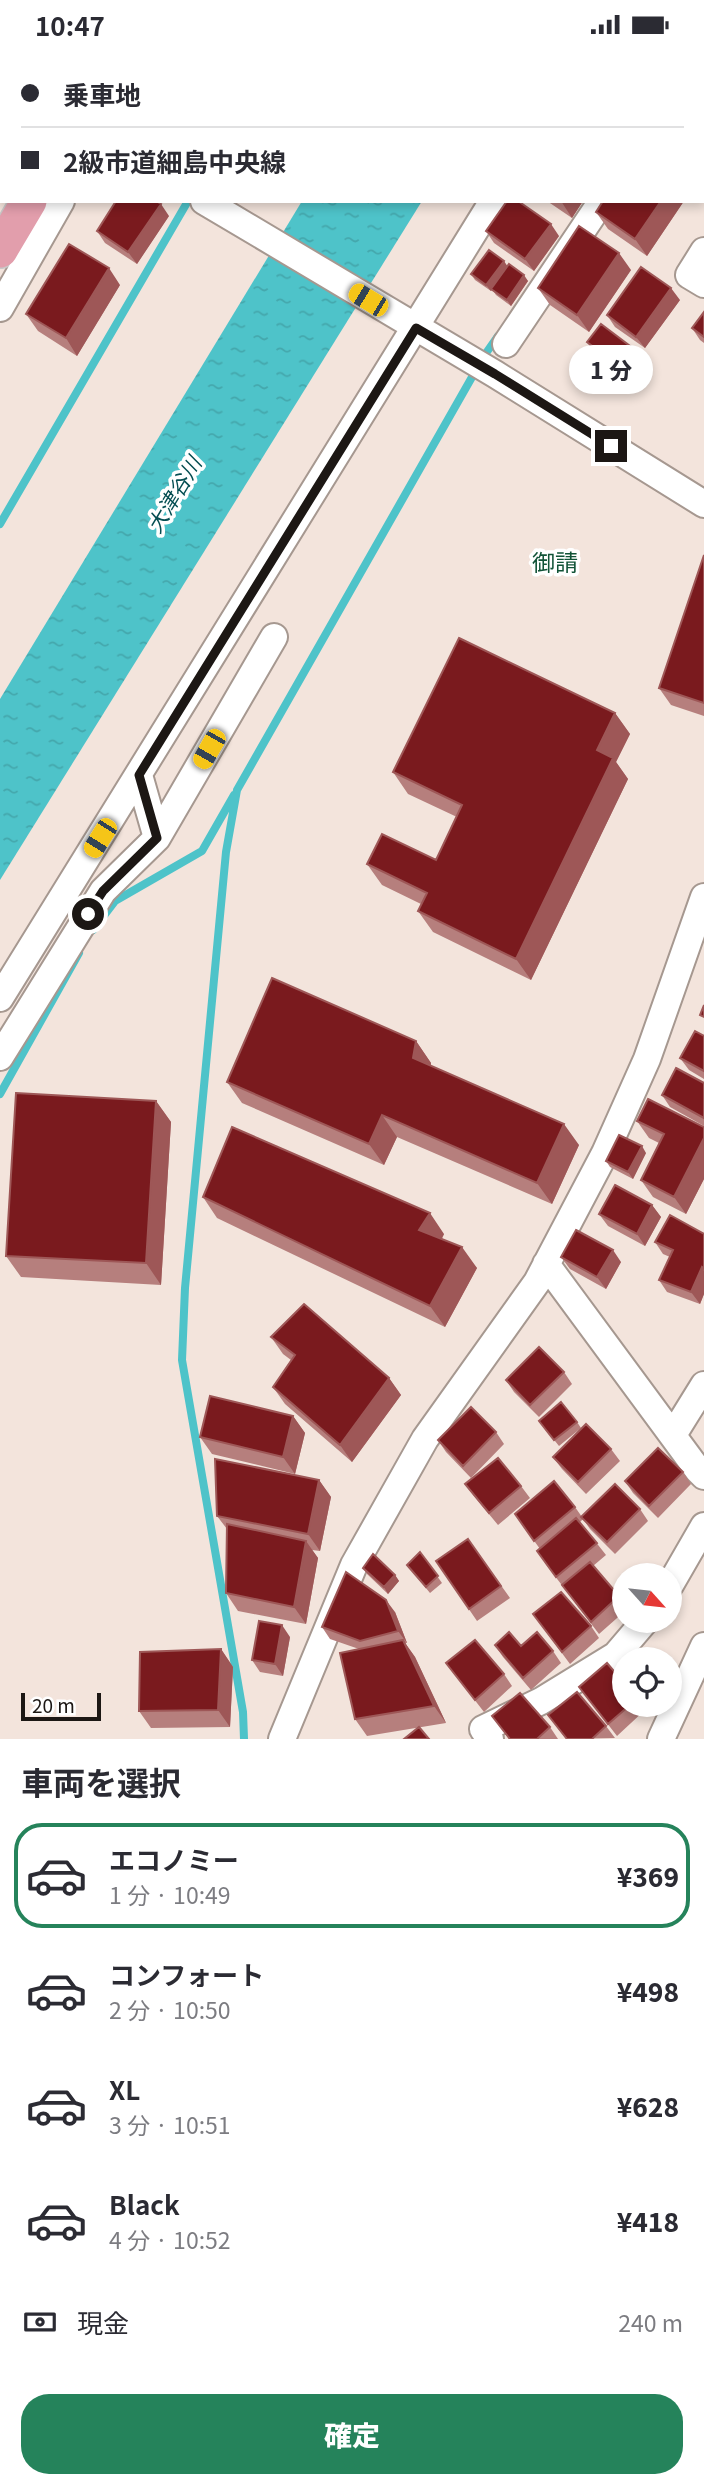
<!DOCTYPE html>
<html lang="ja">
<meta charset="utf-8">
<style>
:root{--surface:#fff;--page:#f7f7f7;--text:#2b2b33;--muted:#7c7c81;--line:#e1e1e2;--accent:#25835b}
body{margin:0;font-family:Georgia,"Noto Sans JP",serif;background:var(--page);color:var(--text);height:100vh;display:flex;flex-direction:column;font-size:26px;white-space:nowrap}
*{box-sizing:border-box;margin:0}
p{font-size:23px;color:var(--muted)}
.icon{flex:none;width:38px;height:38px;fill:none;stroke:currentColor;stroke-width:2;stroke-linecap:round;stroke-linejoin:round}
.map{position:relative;height:1690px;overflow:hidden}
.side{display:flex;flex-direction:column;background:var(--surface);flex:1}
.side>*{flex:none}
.guide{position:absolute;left:0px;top:0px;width:705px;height:154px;box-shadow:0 4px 10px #0003;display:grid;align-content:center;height:154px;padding:0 21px;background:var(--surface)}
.needle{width:46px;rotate:117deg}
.buttons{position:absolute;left:612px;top:1514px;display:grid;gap:14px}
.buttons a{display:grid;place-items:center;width:70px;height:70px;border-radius:50%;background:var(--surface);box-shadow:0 4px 10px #0003;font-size:35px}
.scale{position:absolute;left:21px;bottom:18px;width:80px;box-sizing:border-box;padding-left:7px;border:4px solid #1c1714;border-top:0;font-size:19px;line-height:24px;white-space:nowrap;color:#1c1714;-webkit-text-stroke:5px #fff;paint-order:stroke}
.end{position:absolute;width:32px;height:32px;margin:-16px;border:9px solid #1c1714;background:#fff;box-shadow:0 0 0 4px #fff}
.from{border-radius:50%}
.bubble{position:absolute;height:49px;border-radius:24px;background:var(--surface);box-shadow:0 4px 10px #0003;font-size:23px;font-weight:800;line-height:49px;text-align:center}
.car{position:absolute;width:21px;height:42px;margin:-21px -10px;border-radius:9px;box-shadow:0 0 5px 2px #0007;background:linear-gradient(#f5c518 24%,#345 0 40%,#f5c518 0 76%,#345 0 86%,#f5c518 0)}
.guide b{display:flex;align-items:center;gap:24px;height:66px;font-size:26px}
.guide b+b{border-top:2px solid var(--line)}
.guide i{width:18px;height:18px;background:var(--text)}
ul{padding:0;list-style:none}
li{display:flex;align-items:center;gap:21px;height:105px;margin:0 14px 10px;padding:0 7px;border:4px solid transparent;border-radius:28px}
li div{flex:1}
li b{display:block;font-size:26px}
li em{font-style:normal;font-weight:800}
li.on{border-color:var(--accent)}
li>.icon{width:63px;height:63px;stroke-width:1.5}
h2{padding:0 21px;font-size:32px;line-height:84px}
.pay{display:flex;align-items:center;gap:18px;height:77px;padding:0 21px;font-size:26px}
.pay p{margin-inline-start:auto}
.primary-button{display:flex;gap:14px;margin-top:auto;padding:14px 21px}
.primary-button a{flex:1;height:80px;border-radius:28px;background:var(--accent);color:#fff;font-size:28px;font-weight:800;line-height:80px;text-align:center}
.status{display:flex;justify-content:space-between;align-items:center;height:49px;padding:0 35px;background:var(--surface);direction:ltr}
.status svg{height:19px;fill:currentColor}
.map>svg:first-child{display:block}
.water{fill:url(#water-ripples)}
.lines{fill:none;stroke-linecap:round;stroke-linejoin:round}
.stream{stroke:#4ec3c9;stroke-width:8}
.minor-casing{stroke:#a69890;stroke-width:30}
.major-casing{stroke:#c9c7c7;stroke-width:38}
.minor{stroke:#fff;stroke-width:26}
.major{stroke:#e29eac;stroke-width:35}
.wall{fill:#b67f7d}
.shaded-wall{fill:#9e5757}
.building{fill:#7a1a1e;stroke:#9e5757;stroke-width:2}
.route{stroke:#1c1714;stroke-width:9}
.labels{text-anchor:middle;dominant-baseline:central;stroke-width:7;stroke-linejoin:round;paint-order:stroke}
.water-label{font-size:21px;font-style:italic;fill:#054e52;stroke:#fff}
.quarter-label{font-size:23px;fill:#115337;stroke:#fff}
</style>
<div class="status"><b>10:47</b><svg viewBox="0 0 49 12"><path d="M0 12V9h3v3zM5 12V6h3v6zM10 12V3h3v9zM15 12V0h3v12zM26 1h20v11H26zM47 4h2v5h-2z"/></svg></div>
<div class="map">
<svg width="704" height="1690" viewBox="0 0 704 1690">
<defs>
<pattern id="water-ripples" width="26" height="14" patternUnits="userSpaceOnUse" patternTransform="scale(1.75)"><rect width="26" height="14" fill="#4ec3c9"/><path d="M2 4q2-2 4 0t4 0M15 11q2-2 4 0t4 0" fill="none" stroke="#44a7ac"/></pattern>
</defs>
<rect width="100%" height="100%" fill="#f3e4dc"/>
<path class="water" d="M302 152H422L0 831V650Z"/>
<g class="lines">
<path class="stream" d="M276 2 277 0
M0 475 188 152
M93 881 115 852 202 802 234 746
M0 1045 79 904
M244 1690 243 1663 182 1311 185 1239 226 803 237 741 484 307 498 287"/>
<g class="minor-casing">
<path id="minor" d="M42 2 43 0
M584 2 585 0
M704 3V2
M0 79 2 76
M204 152 495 325 704 455
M704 202 689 226 704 235
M0 259 61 152
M506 295 602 152
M139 726 157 789
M0 949 493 152
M0 1008 103 842 157 789 274 588
M546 1215 698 1421 704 1427
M673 1386 704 1336
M670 1536 704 1477
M282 1690 354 1516 425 1390 537 1233 605 1104 647 1010 704 848
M490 1690 483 1680 541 1652 616 1606 645 1572
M661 1690 704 1597"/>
</g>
<g class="major-casing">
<path id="major" d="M115 2 116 0
M0 201 29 152"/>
</g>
<use href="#minor" class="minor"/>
<use href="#major" class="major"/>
</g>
<path class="wall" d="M547 152H583L572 169Z
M603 152H684L647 207 608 180 596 163Z
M169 167 137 215 105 194 97 182Z
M486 182 559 187 534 222 494 194Z
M507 217 528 232 511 257 496 246 492 240 491 242 475 231 471 225Z
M631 221 589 283 550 256 538 239Z
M120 236 77 307 38 282 26 265Z
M680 251 645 299 615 278 607 266Z
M704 263V294L700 291 692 279Z
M587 293 630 297 638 309 624 327 595 305Z
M704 506V667L671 656 659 639Z
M615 664 630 685 616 713 628 730 531 931 433 883 418 862 421 855 382 836 367 815 436 811 457 768 408 745 393 723Z
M704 987V1030L689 1021 680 1009Z
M416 992 431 1014V1017L579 1096 552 1155 397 1088 384 1116 242 1054 227 1033Z
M704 1034V1077L670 1058 662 1046Z
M156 1052 171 1073 161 1236 21 1228 6 1207Z
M637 1072 704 1078V1130L686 1165 653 1148 641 1131 659 1094 649 1089Z
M646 1104 633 1130 610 1118 606 1112Z
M203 1148 444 1185 442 1190 477 1219 445 1278 217 1169Z
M652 1156 661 1168 645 1197 608 1177 599 1165Z
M704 1185V1245L700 1255 667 1243 659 1231 670 1208 663 1205 655 1193Z
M561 1208 621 1213 606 1240 570 1220Z
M271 1288 389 1329 401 1346 352 1413 285 1355 273 1338 291 1311 283 1305Z
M564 1323 572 1335 539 1368 514 1343 506 1331Z
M293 1367 305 1384 295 1425 212 1405 200 1388Z
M539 1372 577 1373 581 1379 559 1397Z
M496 1383 504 1395 471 1429 446 1403 438 1391Z
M611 1400 620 1412 586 1445 562 1420 553 1408Z
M683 1423 691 1435 658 1469 633 1444 625 1432Z
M319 1431 331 1448 320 1502 312 1501 318 1509 306 1575 238 1562 226 1544 227 1480 217 1467Z
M465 1435 521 1437 530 1449 498 1476 474 1447Z
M575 1458 582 1468 640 1460 648 1472 615 1505 590 1480 583 1470 580 1473 606 1506 593 1517 625 1555V1562L599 1585 545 1514 540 1500 515 1465Z
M468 1490 510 1549 477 1572 436 1512Z
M420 1503 442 1534 430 1544 407 1516Z
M363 1519 395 1526 399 1532 388 1545 367 1525Z
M395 1563 407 1594H405L415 1608 446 1674 367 1687 355 1670 359 1600 330 1590 322 1578Z
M533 1565 591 1577 599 1589 570 1615Z
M290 1588 283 1627 260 1623 252 1611Z
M495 1596 521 1597 553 1602 561 1614 531 1641 503 1608Z
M221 1600 233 1618 230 1678 151 1679 139 1662Z
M446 1614 504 1625 512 1637 484 1663Z
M579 1638 625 1656H642L645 1661 617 1687Z
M548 1666 606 1677 615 1689 566 1690Z
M492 1667 550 1678 558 1690H509Z"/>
<path class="shaded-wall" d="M238 0H255L254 2H237Z
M561 152H583L572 169Z
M661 152H684L647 207 635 190Z
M161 155 169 167 137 215 128 203Z
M551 175 559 187 534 222 525 210Z
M619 204 631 221 589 283 577 266Z
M504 212 508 218 491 242 486 236Z
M109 219 120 236 77 307 66 289Z
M524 226 528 232 511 257 507 251Z
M671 239 680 251 645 299 636 288Z
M630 297 638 309 624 327 616 315Z
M615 664 630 685 616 713 628 730 531 931 516 910 597 701Z
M416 992 431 1014 428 1031 413 1009Z
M156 1052 171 1073 161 1236 146 1214Z
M382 1066 397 1088 384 1116 369 1095Z
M564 1075 579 1096 552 1155 537 1134Z
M704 1089V1130L686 1165 674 1148Z
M642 1097 646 1104 633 1130 628 1123Z
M652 1156 661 1168 645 1197 637 1185Z
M430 1164 444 1185 434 1203 419 1181Z
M462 1198 477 1219 445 1278 430 1257Z
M613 1201 621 1213 606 1240 597 1228Z
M702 1218 704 1222V1245L700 1255 691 1243Z
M389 1329 401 1346 352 1413 340 1396Z
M293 1367 305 1384 295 1425 283 1408Z
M319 1431 331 1448 320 1502 308 1485Z
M306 1492 318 1509 306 1575 294 1558Z
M395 1526 399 1532 388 1545 384 1538Z
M386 1551 395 1563 407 1594 398 1582Z
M282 1576 290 1588 283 1627 275 1615Z
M403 1591 415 1608 446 1674 434 1657Z
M221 1600 233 1618 230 1678 218 1661Z"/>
<path class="building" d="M218 0H238L237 2H221Z
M116 152H156L161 155 128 203 97 182Z
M507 152H518L551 175 525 210 486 182Z
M603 152H661L635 190 596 163Z
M579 177 619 204 577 266 538 239Z
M69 195 109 219 66 289 26 265Z
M489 201 504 212 486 236 471 225Z
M509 215 524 226 507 251 491 240Z
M641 218 671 239 636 288 607 266Z
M704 263V288L692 279Z
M601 275 630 297 616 315 587 293Z
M704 506V654L659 639Z
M459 589 615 664 597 701 613 709 516 910 418 862 427 844 367 815 382 785 436 811 462 756 393 723Z
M272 929 416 992 413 1009 564 1075 537 1134 382 1066 369 1095 227 1033Z
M704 956V968L700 966Z
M695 982 704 987V1022L680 1009Z
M676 1019 704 1034V1069L662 1046Z
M16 1044 156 1052 146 1214 6 1207Z
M648 1050 704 1078V1089L674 1148 641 1131 664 1085 637 1072Z
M232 1078 430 1164 419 1181 462 1198 430 1257 203 1148Z
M619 1086 642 1097 628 1123 606 1112Z
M615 1136 652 1156 637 1185 599 1165Z
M670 1166 704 1185V1220L702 1218 691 1243 659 1231 673 1201 655 1193Z
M576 1181 613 1201 597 1228 561 1208Z
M304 1255 389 1329 340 1396 273 1338 295 1306 271 1288Z
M539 1298 564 1323 530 1356 506 1331Z
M210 1347 293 1367 283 1408 200 1388Z
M561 1353 577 1373 554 1391 539 1372Z
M471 1358 496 1383 463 1417 438 1391Z
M586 1375 611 1400 578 1433 553 1408Z
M658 1399 683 1423 649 1457 625 1432Z
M498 1409 521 1437 489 1464 465 1435Z
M215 1410 319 1431 308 1485 217 1467Z
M554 1432 575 1458 534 1492 515 1465Z
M615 1435 640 1460 607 1493 581 1468Z
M576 1469 597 1494 556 1528 537 1502Z
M227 1475 306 1492 294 1558 226 1544Z
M468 1490 501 1537 469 1560 436 1512Z
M420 1503 438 1527 426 1538 407 1516Z
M373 1505 395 1526 384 1538 363 1519Z
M590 1513 619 1547 591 1573 562 1536Z
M346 1523 386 1551 398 1582 360 1592 322 1578Z
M561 1543 591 1577 562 1603 533 1565Z
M259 1572 282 1576 275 1615 252 1611Z
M509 1583 521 1597 537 1583 553 1602 523 1629 495 1596Z
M403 1591 434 1657 355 1670 340 1604Z
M475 1591 504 1625 475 1651 446 1614Z
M221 1600 218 1661 139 1662 140 1603Z
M607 1614 625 1635V1656H630L608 1675 579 1638Z
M577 1643 606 1677 592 1690H567L548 1666Z
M520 1644 550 1678 537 1690H510L492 1667Z
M419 1678 429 1690H404Z"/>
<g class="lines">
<path class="route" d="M88 865 103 842 157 789 139 726 416 279 495 325 611 397"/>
</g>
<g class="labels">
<g class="water-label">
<text transform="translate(173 445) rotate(-59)">大津谷川</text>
</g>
<g class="quarter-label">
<text x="555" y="512">御請</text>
</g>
</g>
</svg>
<div class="buttons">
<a><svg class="needle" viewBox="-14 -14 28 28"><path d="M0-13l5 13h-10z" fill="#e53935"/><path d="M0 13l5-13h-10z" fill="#7c7c81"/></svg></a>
<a><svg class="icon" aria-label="locate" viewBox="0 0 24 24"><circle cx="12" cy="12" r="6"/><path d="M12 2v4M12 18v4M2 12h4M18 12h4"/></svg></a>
</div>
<div class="scale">20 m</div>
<i class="end from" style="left:88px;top:865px"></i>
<i class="end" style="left:611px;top:397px"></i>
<div class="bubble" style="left:569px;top:296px;width:84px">1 分</div>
<i class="car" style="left:368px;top:251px;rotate:301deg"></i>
<i class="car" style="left:209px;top:700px;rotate:210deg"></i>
<i class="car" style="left:100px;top:789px;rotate:212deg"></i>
<div class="guide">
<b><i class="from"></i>乗車地</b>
<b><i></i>2級市道細島中央線</b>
</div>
</div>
<section class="side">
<h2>車両を選択</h2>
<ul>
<li class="on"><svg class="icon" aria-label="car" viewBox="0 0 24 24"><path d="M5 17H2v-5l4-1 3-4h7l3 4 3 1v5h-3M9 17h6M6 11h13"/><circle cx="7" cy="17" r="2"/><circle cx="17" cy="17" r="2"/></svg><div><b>エコノミー</b><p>1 分 · 10:49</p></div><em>¥369</em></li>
<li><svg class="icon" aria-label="car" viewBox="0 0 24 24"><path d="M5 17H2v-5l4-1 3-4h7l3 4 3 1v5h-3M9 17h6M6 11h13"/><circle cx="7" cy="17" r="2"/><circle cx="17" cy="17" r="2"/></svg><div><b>コンフォート</b><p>2 分 · 10:50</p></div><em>¥498</em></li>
<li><svg class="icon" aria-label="car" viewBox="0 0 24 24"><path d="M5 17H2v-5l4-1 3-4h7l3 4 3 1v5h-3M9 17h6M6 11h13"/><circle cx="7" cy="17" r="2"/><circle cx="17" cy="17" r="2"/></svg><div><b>XL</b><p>3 分 · 10:51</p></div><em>¥628</em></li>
<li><svg class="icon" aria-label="car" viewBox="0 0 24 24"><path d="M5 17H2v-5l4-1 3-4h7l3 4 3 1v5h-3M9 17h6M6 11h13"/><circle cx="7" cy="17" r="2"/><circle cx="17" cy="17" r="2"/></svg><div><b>Black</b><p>4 分 · 10:52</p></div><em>¥418</em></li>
</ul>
<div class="pay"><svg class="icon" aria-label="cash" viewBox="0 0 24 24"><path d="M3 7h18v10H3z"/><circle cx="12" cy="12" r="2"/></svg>現金<p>240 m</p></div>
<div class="primary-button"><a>確定</a></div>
</section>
